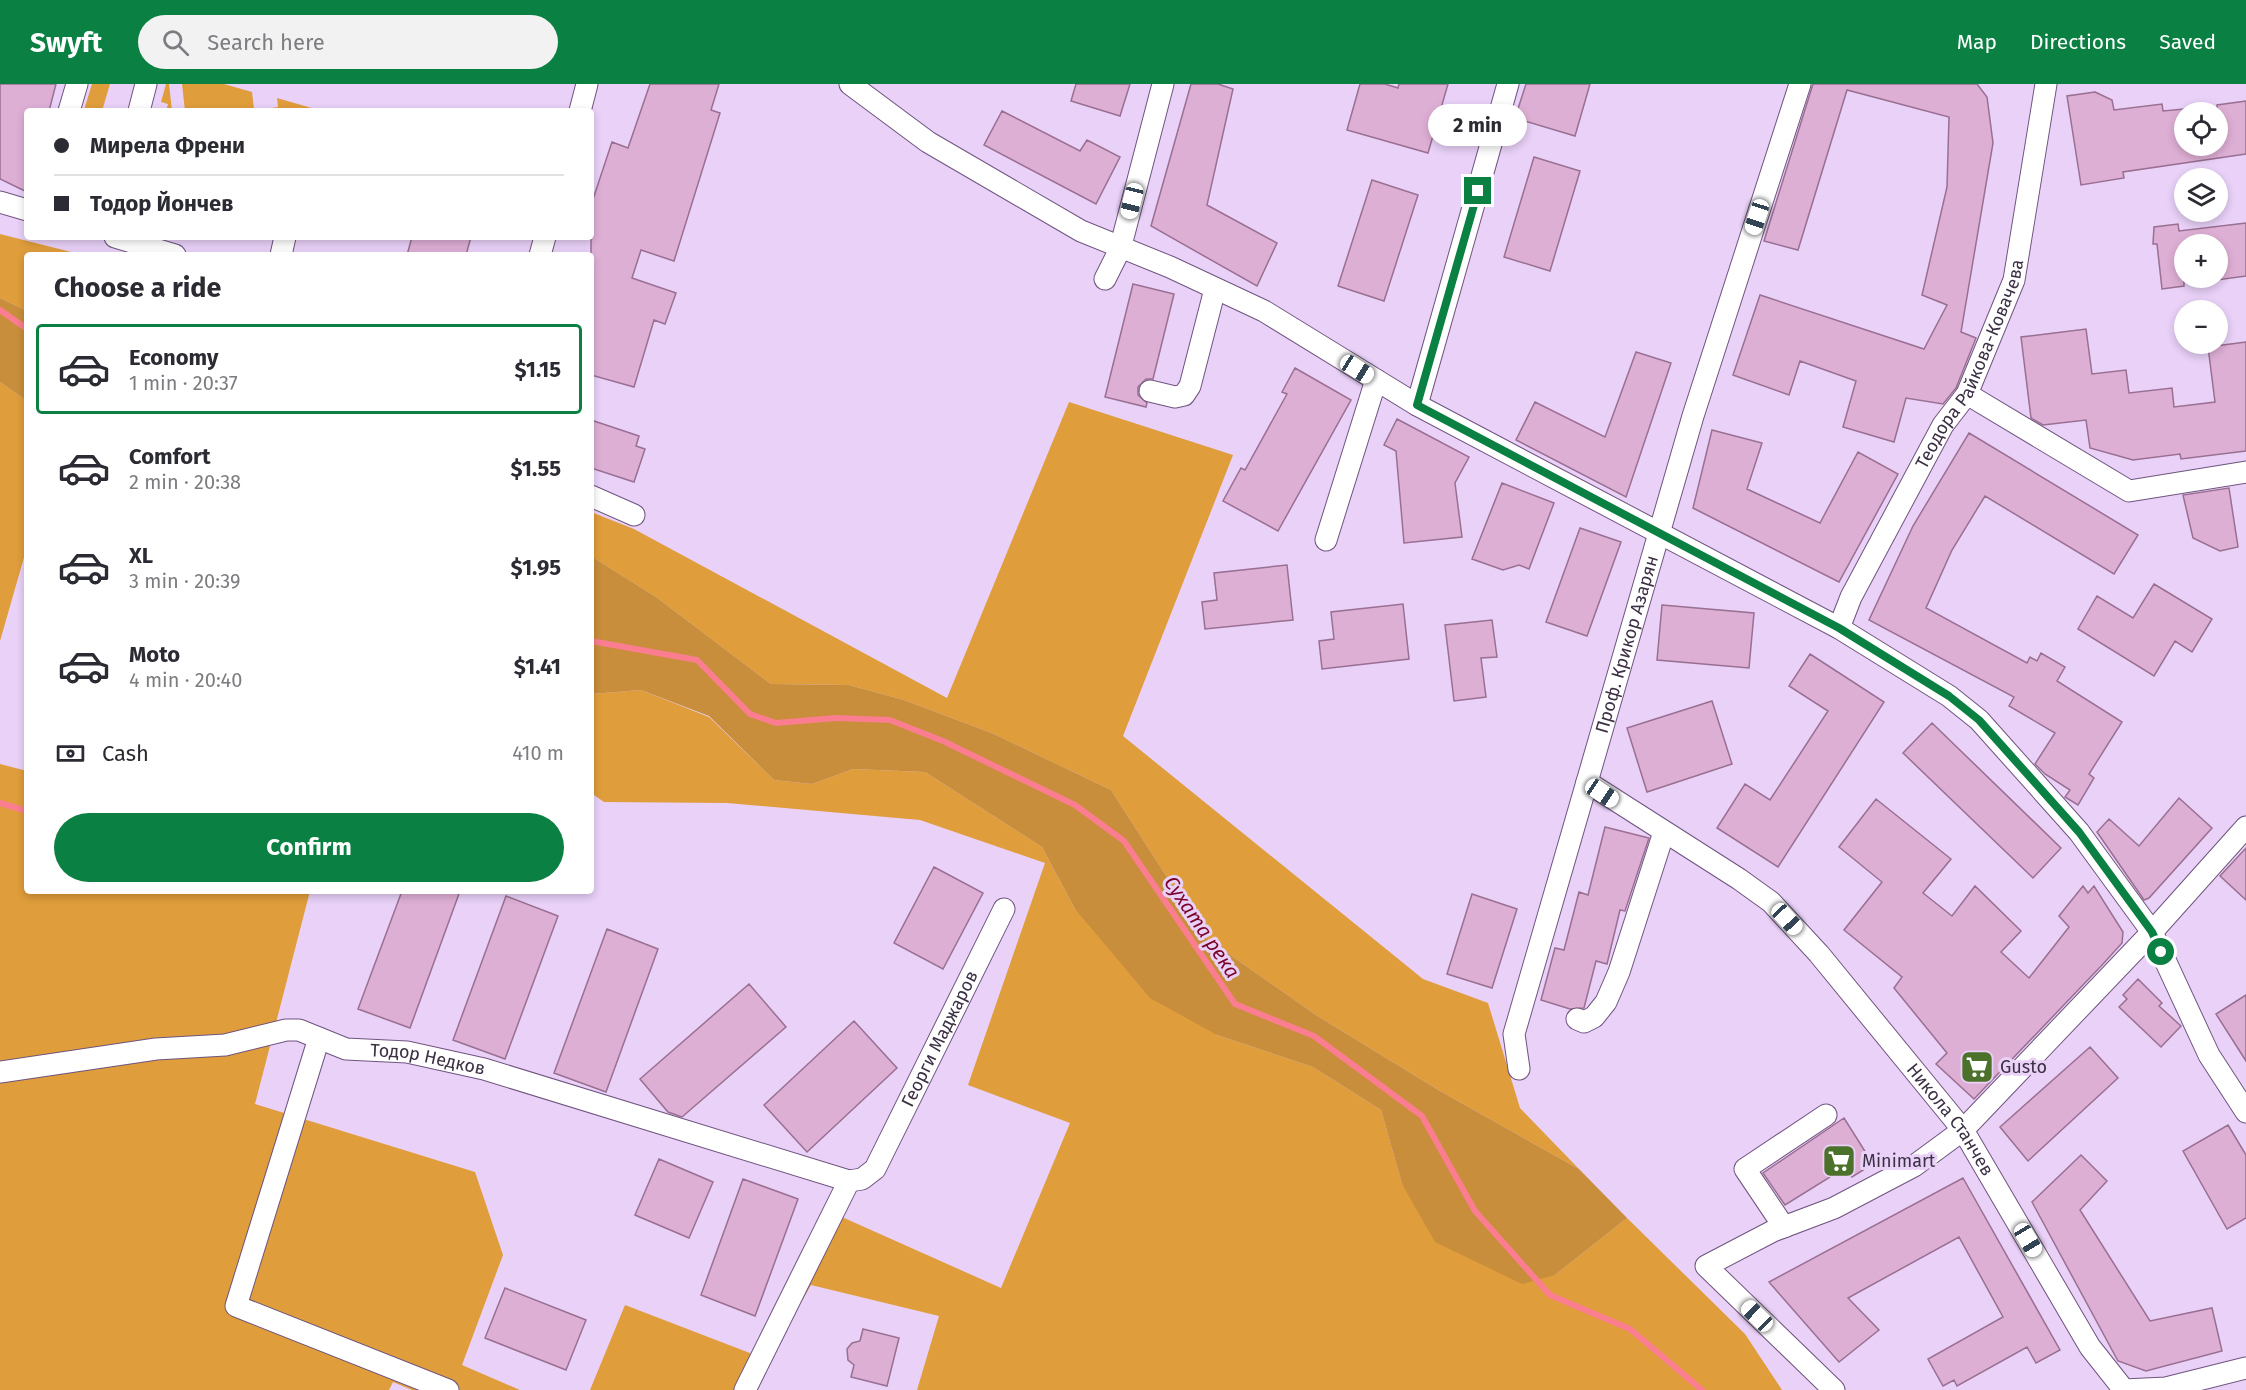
<!DOCTYPE html>
<meta charset="utf-8">
<style>
:root{--surface:#fff;--page:#f2f2f3;--text:#2b2b33;--muted:#7c7c81;--line:#e1e1e2;--accent:#0b8043}
body{margin:0;font-family:"Fira Sans",sans-serif;background:var(--page);color:var(--text);height:100vh;display:flex;flex-direction:column;font-size:22px;white-space:nowrap}
*{box-sizing:border-box;margin:0}
p{font-size:20px;color:var(--muted)}
.icon{flex:none;width:33px;height:33px;fill:none;stroke:currentColor;stroke-width:2;stroke-linecap:round;stroke-linejoin:round}
.map{position:relative;flex:1;overflow:hidden}
.sheet{position:absolute;left:24px;top:168px;width:570px;height:642px;display:flex;flex-direction:column;background:var(--surface);border-radius:6px;box-shadow:0 3px 9px #0003}
.sheet>*{flex:none}
.top-card{position:absolute;left:24px;top:24px;width:570px;height:132px;border-radius:6px;box-shadow:0 3px 9px #0003;display:grid;align-content:center;height:132px;padding:0 30px;background:var(--surface)}
.buttons{position:absolute;left:2174px;top:18px;display:grid;gap:12px}
.buttons a{display:grid;place-items:center;width:54px;height:54px;border-radius:50%;background:var(--surface);box-shadow:0 3px 9px #0003;font-size:30px}
.end{position:absolute;width:27px;height:27px;margin:-14px;border:8px solid #0b8043;background:#fff;box-shadow:0 0 0 3px #fff}
.from{border-radius:50%}
.bubble{position:absolute;height:42px;border-radius:21px;background:var(--surface);box-shadow:0 3px 9px #0003;font-size:20px;font-weight:700;line-height:42px;text-align:center}
.car{position:absolute;width:18px;height:36px;margin:-18px -9px;border-radius:8px;box-shadow:0 0 4px 2px #0007;background:linear-gradient(#fff 24%,#345 0 40%,#fff 0 76%,#345 0 86%,#fff 0)}
.top-card b{display:flex;align-items:center;gap:21px;height:57px;font-size:22px}
.top-card b+b{border-top:2px solid var(--line)}
.top-card i{width:15px;height:15px;background:var(--text)}
ul{padding:0;list-style:none}
li{display:flex;align-items:center;gap:18px;height:90px;margin:0 12px 9px;padding:0 18px;border:3px solid transparent;border-radius:6px}
li div{flex:1}
li b{display:block;font-size:22px}
li em{font-style:normal;font-weight:700}
li.on{border-color:var(--accent)}
li>.icon{width:54px;height:54px;stroke-width:1.5}
h2{padding:0 30px;font-size:27px;line-height:72px}
.pay{display:flex;align-items:center;gap:15px;height:66px;padding:0 30px;font-size:22px}
.pay p{margin-inline-start:auto}
.cta{display:flex;gap:12px;margin-top:auto;padding:12px 30px}
.cta a{flex:1;height:69px;border-radius:36px;background:var(--accent);color:#fff;font-size:24px;font-weight:700;line-height:69px;text-align:center}
header{display:flex;align-items:center;gap:36px;box-sizing:border-box;height:84px;padding:0 30px;background:var(--accent);color:#fff}
header strong{font-size:28px}
nav{display:flex;gap:33px;margin-inline-start:auto;font-size:21px}
.search{width:420px;height:54px;background:var(--page);display:flex;align-items:center;gap:15px;box-sizing:border-box;padding:0 21px;border-radius:33px;color:var(--muted);font-size:22px}
.map>svg:first-child{display:block}
.green{fill:#e09d3b}
.forest{fill:#c88e3b}
.lines{fill:none;stroke-linecap:round;stroke-linejoin:round}
.stream{stroke:#fa7e8f;stroke-width:6}
.building{fill:#deafd5;stroke:#996f92;stroke-width:1.5}
.minor-casing{stroke:#6f547f;stroke-width:23}
.minor{stroke:#fff;stroke-width:21}
.route{stroke:#0b8043;stroke-width:8}
.labels{text-anchor:middle;dominant-baseline:central;stroke-width:6;stroke-linejoin:round;paint-order:stroke}
.street-label{font-size:18px;fill:#3c3044;stroke:#e9d1f8}
.poi-label{font-size:18px;fill:#3c3044;stroke:#e9d1f8;text-anchor:start}
.water-label{font-size:20px;font-style:italic;fill:#790229;stroke:#e9d1f8}
</style>
<header>
<strong>Swyft</strong>
<div class="search"><svg class="icon" aria-label="search" viewBox="0 0 24 24"><circle cx="10" cy="10" r="6"/><path d="M15 15l6 6"/></svg>Search here</div>
<nav><a>Map</a><a>Directions</a><a>Saved</a></nav>
</header>
<div class="map">
<svg width="2246" height="1306" viewBox="0 0 2246 1306">
<rect width="100%" height="100%" fill="#e9d1f8"/>
<path class="green" d="M92 0H110L102 27 84 26Z
M166 0H169L172 27H166L168 20 161 18Z
M182 0H224L252 8 254 25 185 27Z
M277 14 322 27H273L272 24 278 23Z
M0 150 83 171H27V227L0 214Z
M0 298 27 317V463L0 557Z
M1069 318 1233 371 1123 652 1423 895 1488 919 1520 1024 1579 1085 1440 1007 1316 931 1206 854 1111 706 994 650 904 616 849 601 771 600 656 513 591 472V428L634 445 947 614Z
M641 606 709 633 774 696 812 700 853 685 925 688 1042 763 1075 825 1217 951 1313 983 1381 1026 1402 1100 1555 1191 1627 1134 1745 1250 1782 1306H917L939 1232 811 1201 751 1306H590L625 1221 755 1271 824 1125 1001 1204 1070 1039 968 1001 1045 779 920 736 727 719 604 718 591 709V610Z
M0 680 27 687V807H310L255 1020 475 1088 503 1171 462 1281 520 1306H412L393 1298 389 1306H0Z"/>
<path class="forest" d="M0 214 27 227V317L0 298Z
M591 472 656 513 771 600 849 601 904 616 994 650 1111 706 1206 854 1316 931 1440 1007 1579 1085 1627 1134 1555 1191 1522 1200 1435 1158 1402 1100 1381 1026 1313 983 1217 951 1150 914 1075 825 1042 763 925 688 853 685 812 700 774 696 709 632 641 606 591 610Z"/>
<g class="lines">
<path class="stream" d="M0 226 27 245
M591 557 697 576 750 630 776 639 836 634 890 636 943 657 1075 721 1124 757 1235 920 1314 952 1422 1032 1475 1127 1550 1211 1630 1245 1702 1306
M0 719 27 727"/>
</g>
<path class="building" d="M0 0H56L49 27H27V108L0 95Z
M650 0H719L711 26 720 29 674 177 641 166 632 194 676 209 665 240 654 236 634 303 591 291V121L612 58 628 64Z
M1076 0H1130L1120 32 1071 17Z
M1191 0H1218L1233 5 1207 121 1277 159 1257 202 1151 142Z
M1360 0H1385L1398 4 1399 0H1448L1428 69 1347 46Z
M1526 0H1590L1575 52 1515 34Z
M1813 0H1977L1987 13 1993 59 1961 248 1976 254 1956 304 1943 320 1906 314 1894 358 1843 343 1856 297 1800 277 1789 311 1733 291 1760 211 1924 265 1947 221 1922 211 1947 103 1949 33 1847 6 1798 166 1764 157Z
M2095 8 2112 16 2114 26 2162 20 2163 27 2184 25V62H2217V21L2246 17V70L2123 88 2124 94 2081 101 2067 12Z
M1002 27 1080 67 1087 56 1120 73 1096 120 984 61Z
M1534 73 1580 87 1550 187 1504 173Z
M1372 96 1418 111 1384 217 1338 202Z
M2246 139V192L2217 196V160H2184V202L2162 205 2157 160H2153L2154 143 2178 140 2179 147Z
M412 153H471L466 171H407Z
M1133 200 1174 210 1153 295H1146L1138 303V311L1147 319 1146 323 1105 313Z
M2086 245 2092 290 2126 286 2129 309 2172 304 2174 323 2215 318 2208 263 2246 258V367L2181 375 2180 370 2133 376 2090 364 2086 336 2043 341 2031 334 2021 253Z
M1636 268 1671 279 1626 413 1516 356 1535 318 1605 353Z
M1295 284 1351 316 1278 447 1223 417 1241 384 1245 386 1287 310 1282 308Z
M1397 335 1469 373 1455 399 1462 453 1404 459 1396 367 1384 361Z
M591 336 639 352 636 362 645 365 634 398 591 384Z
M1712 346 1762 359 1747 405 1820 439 1858 368 1898 390 1839 498 1693 424Z
M1969 349 2138 451 2114 490 1985 412 1952 466 1926 524 2027 579 2030 573 2037 577 2041 569 2065 583 2057 597 2122 638 2089 690 2094 694 2078 721 2065 713 2070 706 2045 690 2035 680 2055 649 2009 622 2014 613 1869 536 1913 442Z
M1502 399 1554 419 1529 485 1519 481 1503 486 1472 475Z
M2229 404 2238 463 2220 467 2193 454 2183 411Z
M1580 444 1621 458 1587 552 1546 538Z
M1287 481 1293 536 1205 545 1202 518 1217 516 1214 489Z
M2154 500 2212 535 2192 568 2175 557 2154 592 2078 545 2097 512 2133 534Z
M1403 520 1409 575 1322 585 1319 557 1334 555 1331 528Z
M1662 521 1754 529 1749 584 1657 576Z
M1492 536 1497 573 1481 574 1486 613 1454 617 1445 541Z
M1810 570 1884 618 1778 783 1717 744 1745 700 1770 716 1828 627 1789 602Z
M1712 617 1732 680 1647 708 1627 644Z
M1932 639 2061 764 2033 794 1903 669Z
M2179 714 2212 744 2149 814 2144 816 2097 748 2109 735 2139 762Z
M1876 715 1951 775 1923 809 1952 832 1975 802 2021 847 2001 868 2029 894 2069 843 2059 832 2083 802 2088 809 2094 802 2123 848 2122 859 2103 880 1974 1015 1936 980 1947 969 1894 904 1902 893 1844 846 1882 798 1839 763Z
M1605 743 1649 754 1625 827 1620 826 1607 880 1596 877 1584 924 1570 925 1541 916 1555 864 1564 866 1579 808 1588 811Z
M2246 764V816L2220 792Z
M934 783 983 809 943 885 894 859Z
M402 807H460L410 944 358 925Z
M1472 810 1517 825 1492 904 1447 890Z
M506 812 558 832 505 975 453 956Z
M607 845 658 865 606 1008 554 989Z
M2138 895 2162 919 2159 922 2181 942 2161 963 2119 923 2127 915 2123 911Z
M749 900 786 943 682 1033 668 1028 640 995Z
M2246 911V977L2216 930Z
M854 937 897 984 807 1068 764 1021Z
M2090 963 2118 994 2028 1077 2000 1043Z
M1844 1034 1873 1080 1852 1093 1846 1083 1785 1121 1763 1089Z
M2228 1041 2246 1071V1134L2227 1145 2183 1067Z
M2081 1071 2107 1097 2080 1126 2150 1237 2212 1224 2222 1267 2146 1287 2118 1277 2032 1118Z
M659 1075 713 1098 689 1154 635 1131Z
M1963 1094 2060 1266 2036 1279 2027 1263 1957 1302 1954 1296 1943 1302 1928 1275 2003 1233 1959 1153 1848 1214 1879 1246 1839 1278 1769 1198Z
M743 1095 798 1115 755 1232 701 1211Z
M505 1204 586 1236 566 1286 485 1254Z
M863 1245 899 1254 887 1302 851 1293 854 1281 848 1276 847 1265 852 1259 860 1257Z"/>
<g class="lines">
<g class="minor-casing">
<g id="minor">
<path d="M850 0 928 58 1081 147 1170 183 1264 227 1417 321 1839 544 1949 612 1979 636 2079 748 2152 848 2209 971 2246 1028"/>
<path d="M69 27 77 0"/>
<path d="M139 27 146 0"/>
<path d="M580 27 587 0"/>
<path d="M0 118 27 126"/>
<path d="M115 153 175 171"/>
<path d="M281 171 285 153"/>
<path d="M540 171 545 153"/>
<path d="M1105 195 1120 165 1163 0"/>
<path d="M1150 307 1175 313 1184 311 1190 302 1215 205"/>
<path d="M1967 310 2129 407 2246 388"/>
<path d="M1417 321 1508 0"/>
<path d="M591 412 634 431"/>
<path d="M1326 456 1376 296"/>
<path id="s1" d="M1839 544 1851 513 1943 341 1967 310 2014 196 2046 0"/>
<path id="s2" d="M1587 698 1739 795 1771 818 1819 870 1963 1046 2090 1263 2124 1306"/>
<path d="M1577 935 1584 938 1594 933 1606 918 1619 888 1664 748"/>
<path d="M319 954 236 1222 448 1306"/>
<path id="s3" d="M1519 985 1514 950 1693 332 1800 0"/>
<path id="s4" d="M0 988 156 965 225 961 286 946H299L346 965 407 968 484 985 849 1097 862 1095 875 1085 1004 825"/>
<path d="M1784 1143 1745 1085 1826 1031"/>
<path d="M745 1306 849 1097"/>
<path d="M1834 1306 1706 1182 1773 1147 1834 1124 1914 1082 1963 1046 2152 848 2246 743"/>
<path d="M2124 1306 2166 1304 2246 1284"/>
</g>
</g>
<use href="#minor" class="minor"/>
</g>
<g class="lines">
<path class="route" d="M1478 107 1417 321 1839 544 1949 612 1979 636 2079 748 2152 848 2161 868"/>
</g>
<defs>
<g id="supermarket-square" transform="scale(1.725)"><rect x="-9" y="-9" width="18" height="18" rx="4" fill="#4c712b" stroke="#e9d1f8"/><path d="M-6-5.5h2.5l.6 2H6L4.5 2H-2.5L-4.4-4H-6ZM-1.5 3.2a1.3 1.3 0 1 0 .1 0ZM3 3.2a1.3 1.3 0 1 0 .1 0Z" fill="#fff"/></g>
</defs>
<g fill-rule="evenodd">
<use href="#supermarket-square" x="1977" y="983"/>
<use href="#supermarket-square" x="1839" y="1077"/>
</g>
<g class="labels">
<g class="street-label">
<text stroke="none"><textPath href="#s1" startOffset="296">Теодора Райкова-Ковачева</textPath></text>
<text stroke="none"><textPath href="#s3" startOffset="441">Проф. Крикор Азарян</textPath></text>
<text stroke="none"><textPath href="#s4" startOffset="1050">Георги Маджаров</textPath></text>
<text stroke="none"><textPath href="#s4" startOffset="436">Тодор Недков</textPath></text>
<text stroke="none"><textPath href="#s2" startOffset="502">Никола Станчев</textPath></text>
</g>
<g class="poi-label">
<text x="2000" y="983">Gusto</text>
<text x="1862" y="1077">Minimart</text>
</g>
<g class="water-label">
<text transform="translate(1202 843) rotate(56)">Сухата река</text>
</g>
</g>
</svg>
<div class="buttons">
<a><svg class="icon" aria-label="locate" viewBox="0 0 24 24"><circle cx="12" cy="12" r="6"/><path d="M12 2v4M12 18v4M2 12h4M18 12h4"/></svg></a>
<a><svg class="icon" aria-label="layers" viewBox="0 0 24 24"><path d="M12 4l9 5-9 5-9-5zM3 14l9 5 9-5"/></svg></a>
<a>+</a>
<a>−</a>
</div>
<i class="end from" style="left:2161px;top:868px"></i>
<i class="end" style="left:1478px;top:107px"></i>
<div class="bubble" style="left:1428px;top:20px;width:99px">2 min</div>
<i class="car" style="left:1132px;top:117px;rotate:194deg"></i>
<i class="car" style="left:1757px;top:133px;rotate:198deg"></i>
<i class="car" style="left:1357px;top:285px;rotate:122deg"></i>
<i class="car" style="left:1602px;top:709px;rotate:124deg"></i>
<i class="car" style="left:1787px;top:835px;rotate:137deg"></i>
<i class="car" style="left:2028px;top:1156px;rotate:149deg"></i>
<i class="car" style="left:1757px;top:1232px;rotate:314deg"></i>
<div class="top-card">
<b><i class="from"></i>Мирела Френи</b>
<b><i></i>Тодор Йончев</b>
</div>
<section class="sheet">
<h2>Choose a ride</h2>
<ul>
<li class="on"><svg class="icon" aria-label="car" viewBox="0 0 24 24"><path d="M5 17H2v-5l4-1 3-4h7l3 4 3 1v5h-3M9 17h6M6 11h13"/><circle cx="7" cy="17" r="2"/><circle cx="17" cy="17" r="2"/></svg><div><b>Economy</b><p>1 min · 20:37</p></div><em>$1.15</em></li>
<li><svg class="icon" aria-label="car" viewBox="0 0 24 24"><path d="M5 17H2v-5l4-1 3-4h7l3 4 3 1v5h-3M9 17h6M6 11h13"/><circle cx="7" cy="17" r="2"/><circle cx="17" cy="17" r="2"/></svg><div><b>Comfort</b><p>2 min · 20:38</p></div><em>$1.55</em></li>
<li><svg class="icon" aria-label="car" viewBox="0 0 24 24"><path d="M5 17H2v-5l4-1 3-4h7l3 4 3 1v5h-3M9 17h6M6 11h13"/><circle cx="7" cy="17" r="2"/><circle cx="17" cy="17" r="2"/></svg><div><b>XL</b><p>3 min · 20:39</p></div><em>$1.95</em></li>
<li><svg class="icon" aria-label="car" viewBox="0 0 24 24"><path d="M5 17H2v-5l4-1 3-4h7l3 4 3 1v5h-3M9 17h6M6 11h13"/><circle cx="7" cy="17" r="2"/><circle cx="17" cy="17" r="2"/></svg><div><b>Moto</b><p>4 min · 20:40</p></div><em>$1.41</em></li>
</ul>
<div class="pay"><svg class="icon" aria-label="cash" viewBox="0 0 24 24"><path d="M3 7h18v10H3z"/><circle cx="12" cy="12" r="2"/></svg>Cash<p>410 m</p></div>
<div class="cta"><a>Confirm</a></div>
</section>
</div>
